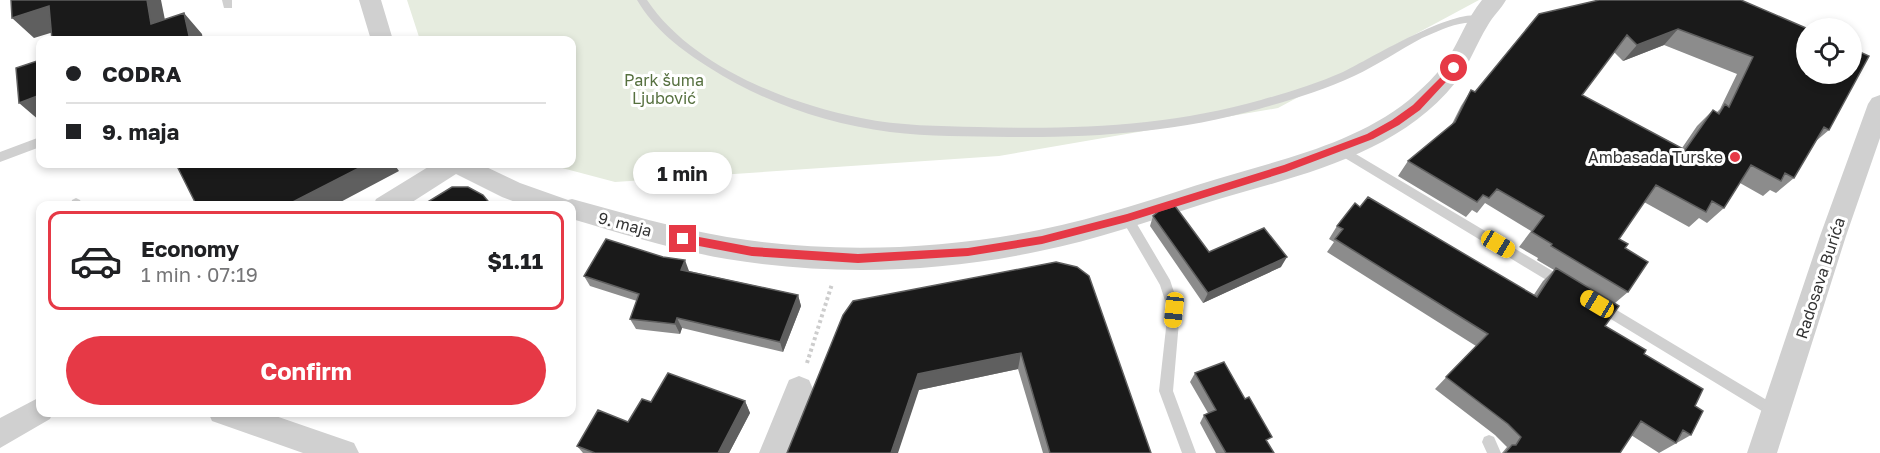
<!DOCTYPE html>
<meta charset="utf-8">
<style>
:root{--surface:#fff;--page:#f2f2f2;--text:#202124;--muted:#757577;--line:#e0e0e0;--accent:#e63946}
body{margin:0;font-family:"Golos Text",sans-serif;background:var(--page);color:var(--text);height:100vh;display:flex;flex-direction:column;font-size:22px;white-space:nowrap}
*{box-sizing:border-box;margin:0}
p{font-size:20px;color:var(--muted)}
.icon{flex:none;width:33px;height:33px;fill:none;stroke:currentColor;stroke-width:2;stroke-linecap:round;stroke-linejoin:round}
.map{position:relative;flex:1;overflow:hidden}
.panel{position:absolute;left:36px;top:201px;width:540px;height:216px;display:flex;flex-direction:column;background:var(--surface);border-radius:12px;box-shadow:0 3px 9px #0003}
.panel>*{flex:none}
.banner{position:absolute;left:36px;top:36px;width:540px;height:132px;border-radius:12px;box-shadow:0 3px 9px #0003;display:grid;align-content:center;height:132px;padding:0 30px;background:var(--surface)}
.buttons{position:absolute;left:1796px;top:18px;display:grid;gap:12px}
.buttons a{display:grid;place-items:center;width:66px;height:66px;border-radius:50%;background:var(--surface);box-shadow:0 3px 9px #0003;font-size:30px}
.end{position:absolute;width:27px;height:27px;margin:-14px;border:8px solid #e63946;background:#fff;box-shadow:0 0 0 3px #fff}
.from{border-radius:50%}
.bubble{position:absolute;height:42px;border-radius:21px;background:var(--surface);box-shadow:0 3px 9px #0003;font-size:20px;font-weight:700;line-height:42px;text-align:center}
.car{position:absolute;width:18px;height:36px;margin:-18px -9px;border-radius:8px;box-shadow:0 0 4px 2px #0007;background:linear-gradient(#f5c518 24%,#345 0 40%,#f5c518 0 76%,#345 0 86%,#f5c518 0)}
.banner b{display:flex;align-items:center;gap:21px;height:57px;font-size:22px}
.banner b+b{border-top:2px solid var(--line)}
.banner i{width:15px;height:15px;background:var(--text)}
ul{padding:10px 0 0;list-style:none}
li{display:flex;align-items:center;gap:18px;height:99px;margin:0 12px 9px;padding:0 18px;border:3px solid var(--line);border-radius:12px}
li div{flex:1}
li b{display:block;font-size:22px}
li em{font-style:normal;font-weight:700}
li.active{border-color:var(--accent)}
li>.icon{width:54px;height:54px;stroke-width:1.5}
.primary-button{display:flex;gap:12px;margin-top:auto;padding:12px 30px}
.primary-button a{flex:1;height:69px;border-radius:36px;background:var(--accent);color:#fff;font-size:24px;font-weight:700;line-height:69px;text-align:center}
.map>svg:first-child{display:block}
.green{fill:#e6ecdf}
.lines{fill:none;stroke-linecap:round;stroke-linejoin:round}
.path{stroke:#cdcdcd;stroke-width:4;stroke-dasharray:3 3;stroke-linecap:butt}
.lane{fill:#d0d0d0;fill-rule:evenodd}
.street{fill:#d0d0d0;fill-rule:evenodd}
.wall{fill:#8c8c8c;fill-rule:evenodd}
.shaded-wall{fill:#5f5f5f}
.building{fill:#1a1a1a;stroke:#5f5f5f;stroke-width:1.5;fill-rule:evenodd}
.route{fill:#e63946}
.poi-dot{fill:#e63946;stroke:#fff;stroke-width:2}
.labels{text-anchor:middle;dominant-baseline:central;stroke-width:6;stroke-linejoin:round;paint-order:stroke}
.park-label{font-size:16px;fill:#56703f;stroke:#fff}
.poi-label{font-size:16px;fill:#333;stroke:#fff;text-anchor:end}
.street-label{font-size:16px;fill:#333;stroke:#fff}
</style>
<div class="map">
<svg width="1880" height="453" viewBox="0 0 1880 453">
<rect width="100%" height="100%" fill="#fff"/>
<path class="green" d="M407 0H1479L1278 108 999 156 615 182 547 164H572V40H420Z"/>
<g class="lines">
<path class="path" d="M807 363 832 284"/>
<path class="lane" d="M222 0H232V8H224Z
M637 0H647C690 65 787 104 861 118 900 126 939 126 978 127 1072 130 1170 126 1261 100 1289 92 1316 84 1343 72 1367 61 1465 0 1486 19 1481 25 1473 21 1465 23 1450 25 1436 32 1422 38 1399 50 1378 65 1354 76 1324 90 1291 100 1259 109 1178 132 1093 138 1009 137 969 136 929 137 890 132 827 124 763 102 710 68 681 50 654 29 637 0Z
M40 137V147L0 162V152Z
M1339 144 1566 279 1568 283 1566 287 1562 288 1558 287 1335 152 1333 149Z
M76 198 80 200 83 206H71L72 200Z
M1127 213 1131 214 1170 280 1180 310 1173 391 1196 453H1182L1159 391 1168 310 1160 285 1121 218 1123 214Z
M1600 300 1780 408 1782 412 1780 416 1775 418 1770 416 1596 310 1594 306 1596 302Z
M1489 435 1494 437 1501 453H1487L1482 442 1484 437Z"/>
<path class="street" d="M359 0H381L393 40H371Z
M1482 0H1506C1501 9 1493 16 1488 25 1476 44 1469 66 1455 83 1395 158 1290 177 1203 204 1149 221 1095 240 1040 251 937 273 830 276 727 259 674 250 623 234 572 219V206H526L502 197 456 174 406 206H373L376 199 433 164H480L520 183 568 200 572 199C623 213 674 228 727 237 830 254 937 250 1039 230 1100 218 1158 197 1217 179 1283 159 1354 144 1409 100 1423 88 1437 75 1447 60 1460 40 1467 18 1482 0Z
M1880 95V138L1846 236 1777 453H1747L1820 236 1868 104 1872 98Z
M799 376 809 380 813 389 789 453H759L789 380Z
M40 397V412H53L50 419 0 448V418Z
M208 412H264L354 443 359 453H303L212 421Z"/>
</g>
<path class="wall" d="M1741 0 1829 130 1816 141 1794 178 1776 193 1770 190 1763 196 1740 183 1724 208 1707 223 1699 218 1689 227 1644 202 1619 239 1625 248 1628 292 1615 303 1605 326 1644 354 1695 406 1691 435 1659 453 1631 435 1620 453H1502L1507 447 1495 435 1435 389 1476 346 1327 252 1334 242 1329 239 1337 226 1360 207 1533 296 1543 281 1554 270 1537 260 1538 258 1519 247 1531 231 1485 203 1477 213 1472 210 1466 217 1398 176 1408 161 1451 126 1461 106 1471 90 1475 92 1539 14ZM1664 45 1737 74 1720 109 1717 112 1713 110 1697 126 1682 148 1582 95 1614 52 1623 61Z
M1153 216 1209 252 1281 267 1203 303 1150 226Z
M1056 262 1151 453H1043L1018 369 919 390 787 453Z
M689 271 798 295 801 306 783 352 682 328 680 334 636 329 630 319 637 301 590 286 584 276Z
M1195 373 1268 443 1274 453H1216L1200 423 1204 415 1208 413 1190 382Z
M745 401 750 413 729 453H583L577 446 628 422 651 402Z"/>
<path class="shaded-wall" d="M147 0H161L169 40 151 24Z
M49 6 70 27 34 38 12 18Z
M184 13 202 34 203 40H190Z
M1678 29 1664 45 1623 61 1637 45Z
M40 95V121L19 103Z
M367 164H394L399 171 333 206H285Z
M1287 257 1281 267 1203 303 1208 293Z
M685 260 689 271 686 280 681 270Z
M798 295 801 306 783 352 780 342Z
M677 318 682 328 680 334 675 324Z
M1021 353 1018 369 919 390 898 453H891L918 374Z
M745 401 750 413 729 453H718Z"/>
<path class="building" d="M11 0H147L151 24 184 13 190 40H52L49 6 12 18Z
M1599 0H1741L1806 28V74H1851V48L1869 56 1829 130 1824 127 1794 178 1785 173 1781 181 1751 165 1724 208 1712 201 1706 212 1656 185 1619 239 1628 244 1625 248 1648 262 1628 292 1551 246 1552 244 1532 232 1544 216 1497 189 1489 198 1483 195 1477 202 1408 161 1455 122 1471 90 1475 92 1539 14ZM1678 29 1753 57 1729 107 1725 104 1719 114 1713 110 1685 150 1582 95 1627 35 1637 45Z
M40 60V95L19 103 16 68Z
M176 164H367L285 206H197Z
M452 187H468L483 195 492 206H421Z
M1368 197 1537 297 1556 268 1619 306 1605 326 1646 350 1644 354 1703 389 1695 406 1703 411 1691 435 1683 430 1676 443 1641 421 1620 453H1505L1512 445H1516L1521 437 1508 424 1446 377 1488 334 1335 239 1343 229 1337 226 1355 203 1360 207Z
M1175 206 1209 252 1264 228 1287 257 1208 293 1153 216 1159 211Z
M606 239 663 257 685 260 681 270 798 295 780 342 677 318 675 324 630 319 639 294 584 276Z
M1056 262 1077 267 1089 276 1151 453H1050L1021 353 918 374 891 453H787L843 315 853 301Z
M1224 362 1245 399 1249 397 1272 437 1266 440 1274 453H1226L1204 415 1216 410 1195 373Z
M668 373 745 401 718 453H595L577 446 598 410 628 422 642 399 651 402Z"/>
<path class="route" d="M1454 64 1458 68 1457 70 1420 110 1399 125 1373 139 1286 172 1127 222 1042 244 968 256 858 263 752 256 683 243 678 239 683 234 752 247 858 254 968 248 1042 236 1127 214 1284 165 1367 134 1392 120 1413 105Z"/>
<circle class="poi-dot" cx="1735" cy="157" r="6"/>
<g class="labels">
<g class="park-label">
<text x="664" y="80">Park šuma<tspan x="664" dy="18">Ljubović</tspan></text>
</g>
<g class="poi-label">
<text x="1723" y="157">Ambasada Turske</text>
</g>
<g class="street-label">
<text transform="translate(625 224) rotate(15)">9. maja</text>
<text transform="translate(1820 278) rotate(-72)">Radosava Burića</text>
</g>
</g>
</svg>
<div class="buttons">
<a><svg class="icon" aria-label="locate" viewBox="0 0 24 24"><circle cx="12" cy="12" r="6"/><path d="M12 2v4M12 18v4M2 12h4M18 12h4"/></svg></a>
</div>
<i class="end from" style="left:1454px;top:68px"></i>
<i class="end" style="left:683px;top:239px"></i>
<div class="bubble" style="left:633px;top:152px;width:99px">1 min</div>
<i class="car" style="left:1498px;top:244px;rotate:121deg"></i>
<i class="car" style="left:1597px;top:304px;rotate:301deg"></i>
<i class="car" style="left:1174px;top:310px;rotate:186deg"></i>
<div class="banner">
<b><i class="from"></i>CODRA</b>
<b><i></i>9. maja</b>
</div>
<section class="panel">
<ul>
<li class="active"><svg class="icon" aria-label="car" viewBox="0 0 24 24"><path d="M5 17H2v-5l4-1 3-4h7l3 4 3 1v5h-3M9 17h6M6 11h13"/><circle cx="7" cy="17" r="2"/><circle cx="17" cy="17" r="2"/></svg><div><b>Economy</b><p>1 min · 07:19</p></div><em>$1.11</em></li>
</ul>
<div class="primary-button"><a>Confirm</a></div>
</section>
</div>
